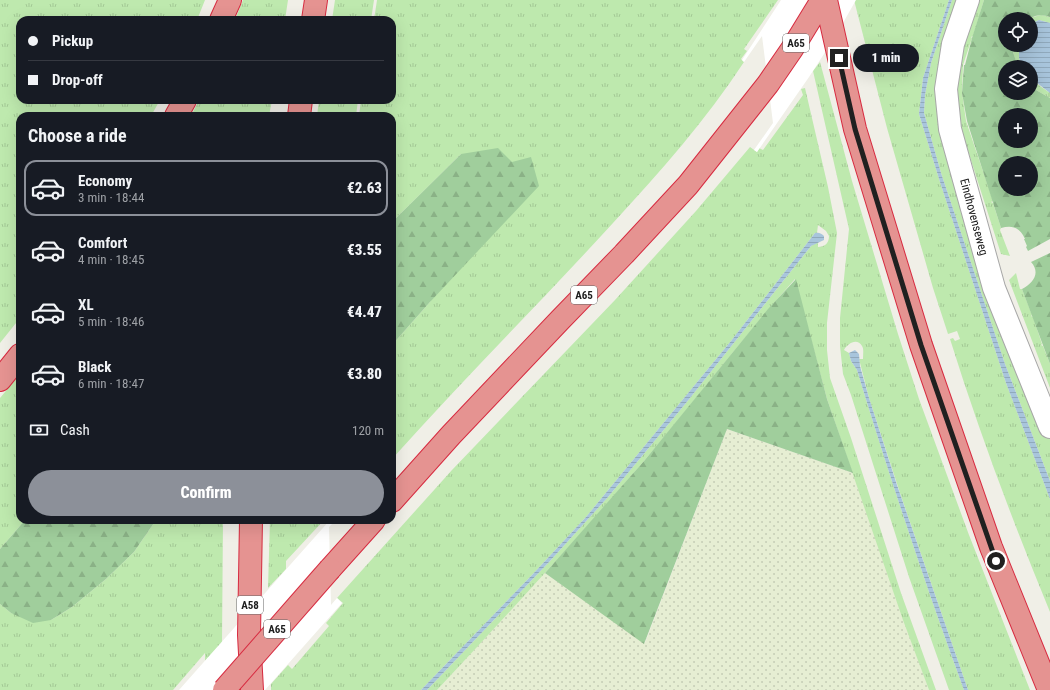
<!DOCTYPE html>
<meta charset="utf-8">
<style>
:root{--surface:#171b24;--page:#242831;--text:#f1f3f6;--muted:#9ea1a6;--line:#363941;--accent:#8c9099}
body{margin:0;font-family:"Roboto Condensed",sans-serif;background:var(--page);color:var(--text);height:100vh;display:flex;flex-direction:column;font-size:15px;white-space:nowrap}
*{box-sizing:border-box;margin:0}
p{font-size:13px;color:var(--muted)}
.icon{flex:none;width:22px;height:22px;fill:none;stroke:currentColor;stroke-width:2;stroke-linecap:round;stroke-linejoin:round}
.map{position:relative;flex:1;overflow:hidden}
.details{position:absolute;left:16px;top:112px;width:380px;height:412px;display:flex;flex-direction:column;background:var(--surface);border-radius:12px;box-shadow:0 4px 16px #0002}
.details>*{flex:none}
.guide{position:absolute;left:16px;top:16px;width:380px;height:88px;border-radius:12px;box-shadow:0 4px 16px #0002;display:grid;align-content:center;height:88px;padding:0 12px;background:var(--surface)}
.buttons{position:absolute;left:998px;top:12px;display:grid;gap:8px}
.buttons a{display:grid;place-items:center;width:40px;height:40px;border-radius:50%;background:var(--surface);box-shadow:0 4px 16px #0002;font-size:20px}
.end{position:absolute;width:18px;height:18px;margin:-9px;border:5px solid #202020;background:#fff;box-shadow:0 0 0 2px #fff}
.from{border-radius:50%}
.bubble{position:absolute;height:28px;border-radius:14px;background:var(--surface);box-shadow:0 4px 16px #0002;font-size:13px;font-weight:800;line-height:28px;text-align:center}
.guide b{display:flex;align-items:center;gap:14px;height:38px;font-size:15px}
.guide b+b{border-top:1px solid var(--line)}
.guide i{width:10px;height:10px;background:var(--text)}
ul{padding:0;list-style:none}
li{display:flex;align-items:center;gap:12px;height:56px;margin:0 8px 6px;padding:0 4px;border:2px solid transparent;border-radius:12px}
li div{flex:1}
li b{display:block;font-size:15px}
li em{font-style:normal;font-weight:800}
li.active{border-color:var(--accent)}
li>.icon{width:36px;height:36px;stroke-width:1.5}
h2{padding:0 12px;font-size:18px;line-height:48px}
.pay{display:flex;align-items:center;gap:10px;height:44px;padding:0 12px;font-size:15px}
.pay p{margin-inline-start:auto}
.primary-button{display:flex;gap:8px;margin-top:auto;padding:8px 12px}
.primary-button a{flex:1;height:46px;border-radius:24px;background:var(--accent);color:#fff;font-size:16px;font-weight:800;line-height:46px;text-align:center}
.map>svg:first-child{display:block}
.farmland{fill:url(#farmland-dots)}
.grass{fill:url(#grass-tufts)}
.forest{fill:url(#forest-firs);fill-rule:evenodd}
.water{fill:url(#water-rules)}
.pier{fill:#fff}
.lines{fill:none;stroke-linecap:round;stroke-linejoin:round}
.street-casing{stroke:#a7a7a7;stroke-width:24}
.highway-casing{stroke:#d72b40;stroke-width:24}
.street{stroke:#fff;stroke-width:22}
.highway{stroke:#e59391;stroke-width:22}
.highway-bridge-casing{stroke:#d72b40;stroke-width:24;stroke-linecap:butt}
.highway-bridge{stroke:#e59391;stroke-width:22}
.route{stroke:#202020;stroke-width:5}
.labels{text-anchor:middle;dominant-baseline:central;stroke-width:3;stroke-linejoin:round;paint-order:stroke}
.shield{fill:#fff;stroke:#636363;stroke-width:1}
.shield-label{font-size:11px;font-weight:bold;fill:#202020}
.street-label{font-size:12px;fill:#202020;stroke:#fff}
</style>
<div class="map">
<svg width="1050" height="690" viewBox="0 0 1050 690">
<defs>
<pattern id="farmland-dots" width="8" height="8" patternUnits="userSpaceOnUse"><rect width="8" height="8" fill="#e6eed3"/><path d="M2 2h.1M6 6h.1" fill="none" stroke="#c5ccb5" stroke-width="1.8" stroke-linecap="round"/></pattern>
<pattern id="grass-tufts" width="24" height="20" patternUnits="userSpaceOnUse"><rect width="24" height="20" fill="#bee9ae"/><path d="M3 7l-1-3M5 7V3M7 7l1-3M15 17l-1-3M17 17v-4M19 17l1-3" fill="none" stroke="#a3c895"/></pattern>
<pattern id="forest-firs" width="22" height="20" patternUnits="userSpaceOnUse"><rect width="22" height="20" fill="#a0ce9c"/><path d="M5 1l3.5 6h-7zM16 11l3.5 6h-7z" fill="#8ab186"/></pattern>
<pattern id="water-rules" width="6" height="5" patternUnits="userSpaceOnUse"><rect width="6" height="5" fill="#a8c5dc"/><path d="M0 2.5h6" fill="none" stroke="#90a9bc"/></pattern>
</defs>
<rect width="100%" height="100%" fill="#f0efe7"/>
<path class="farmland" d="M727 429 853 473 929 690H437L545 573 645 643Z"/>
<path class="grass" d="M0 0H205L197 20H20V100H160L151 116H20V318L0 343Z
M243 0H288L285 20H235Z
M335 0H374L371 20H332Z
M377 0H778L744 49 747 51 741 59 744 62C706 120 660 172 613 223 540 303 464 378 392 459V345L430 302 512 162 461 154 392 222V116H359L361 100H392V20H374Z
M854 0H949L923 78 919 114 940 182 1006 383 1050 499V612C1013 522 979 432 950 339L953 338 955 341 960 339 957 331 948 334 933 288 887 128Z
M952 0H961L939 82 1050 431V481L1005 364 941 173 924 113 925 95 931 63Z
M976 0H984L973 36 971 37 972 38 963 65 962 92 966 121 993 201 991 202 993 203 1001 228 1000 230 1010 256 1001 254 961 129 954 95 959 49Z
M1041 15 1050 17V23L1039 20 1031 24 1030 19 1033 17Z
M1014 45H1019V58L1023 67H1018L1017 65 1013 52Z
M820 62 852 181 898 334 919 399 969 535 1030 690H968L901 496 869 398 859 359H863C863 354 864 349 862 346 857 337 847 344 844 350L849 353 851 361 857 370C890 478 925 584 964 690H949L909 577 851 395 843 374 840 346V318L849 229 813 71Z
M1031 78 1040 86 1050 93V98L1036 90 1031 84Z
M805 88 828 187 837 233 827 323V350L830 378 851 438 901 593 936 690H929L903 620 827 399 795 279C742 338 695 401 644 461 577 539 507 615 437 690H427L550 561 608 497 686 403 811 246 818 242V247C825 247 829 243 829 236L826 231 818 225 817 233H815L731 341 586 517 532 575 421 690H271V684L288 665 292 669 329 626 326 623 343 603 337 598 452 470 615 300 696 211 750 147 757 152 759 148 763 150 803 95 801 89Z
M199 100H272L269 116H191Z
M319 100H358L356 116H317Z
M1016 273 1020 289H1022L1032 315 1031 316 1033 317 1042 344 1041 345 1043 346 1050 364V388L1009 280Z
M20 374V520H25L0 549V398Z
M156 520H223L222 643 205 661V653L173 690H0V604L11 613 51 620 72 607 106 579 134 552Z
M270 520H324L286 561V569L268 588Z"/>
<path class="forest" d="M984 0H1050V17C1043 15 1036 14 1030 19H1005V45H1014L1013 52 1018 67H1005V93H1031V84L1036 90 1050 98V239L1028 251 1026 247 1027 246 1024 239H1025C1020 227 1012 225 1001 228L967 121 962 93 964 65H965L972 38ZM1005 115H1031V141H1005ZM1005 163H1031V189H1005Z
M498 148 512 162 531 157 539 186 430 302 392 345V222L461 154Z
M1050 253V364L1022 289C1033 283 1041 273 1031 262Z
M796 279 827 399 853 473 727 429 644 644 545 573 644 461 768 309Z
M25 520H156L134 552 106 579 72 607 51 620 33 623 11 613 0 604V549Z"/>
<path class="water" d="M949 0H952L931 63 925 95 924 113 941 173 1005 364 1050 481V499L1006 383 940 182 919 114 923 78Z
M1039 20 1050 23V93L1032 79 1031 67H1023L1019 58V45H1031V24Z
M815 233C819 232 822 234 824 236V240L811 246 686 403 608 497 550 561 427 690H421L532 575 586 517 731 341Z
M855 350 859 354 860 366 869 398 897 485 968 690H964C925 584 890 478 857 370L851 361 849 353Z"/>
<path class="pier" d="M781 0H856L835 37 809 77 757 152 754 150 773 123 762 36 744 62 742 60Z
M330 520H336L329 527 331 605 337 598 342 603 265 690H179Z"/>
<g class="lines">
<g class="street-casing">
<path id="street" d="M968 0 953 44 946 89 950 129 994 288 1050 427"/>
</g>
<g class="highway-casing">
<path id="highway" d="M826 0 855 129 921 345 991 547 1049 690
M221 20 230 0
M313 20 316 0
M176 116 185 100
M299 116 301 100
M0 380 20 355
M392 501 451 435 560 320 624 254 688 185 768 84 792 49 822 0
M251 520 249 635 252 690
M330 569 374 520"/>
</g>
<use href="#street" class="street"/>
<use href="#highway" class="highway"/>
<g class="highway-bridge-casing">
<path id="highway-bridge" d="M224 690 330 569"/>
</g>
<use href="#highway-bridge" class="highway-bridge"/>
</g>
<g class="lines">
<path class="route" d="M839 58 855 129 921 345 996 561"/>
</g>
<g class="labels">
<g class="shield">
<rect x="783" y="34" width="26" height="18" rx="3"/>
<rect x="571" y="286" width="26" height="18" rx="3"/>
<rect x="237" y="596" width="26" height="18" rx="3"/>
<rect x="264" y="620" width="26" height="18" rx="3"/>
</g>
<g class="shield-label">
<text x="796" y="43">A65</text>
<text x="584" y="295">A65</text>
<text x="250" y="605">A58</text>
<text x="277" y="629">A65</text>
</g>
<g class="street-label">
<text transform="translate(974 217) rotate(75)">Eindhovenseweg</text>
</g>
</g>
</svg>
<div class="buttons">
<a><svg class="icon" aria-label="locate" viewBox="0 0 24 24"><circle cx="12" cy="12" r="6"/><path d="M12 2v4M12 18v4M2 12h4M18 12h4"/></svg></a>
<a><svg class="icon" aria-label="layers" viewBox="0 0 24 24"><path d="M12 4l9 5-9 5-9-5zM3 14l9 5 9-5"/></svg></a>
<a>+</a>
<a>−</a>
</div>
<i class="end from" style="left:996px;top:561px"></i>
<i class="end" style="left:839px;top:58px"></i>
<div class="bubble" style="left:853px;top:44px;width:66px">1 min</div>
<div class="guide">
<b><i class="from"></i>Pickup</b>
<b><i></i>Drop-off</b>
</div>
<section class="details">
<h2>Choose a ride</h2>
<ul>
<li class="active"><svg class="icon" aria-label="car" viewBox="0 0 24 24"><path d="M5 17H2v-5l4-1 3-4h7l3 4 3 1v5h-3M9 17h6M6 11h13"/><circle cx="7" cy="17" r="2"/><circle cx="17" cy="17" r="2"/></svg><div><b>Economy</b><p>3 min · 18:44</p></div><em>€2.63</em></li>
<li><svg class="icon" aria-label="car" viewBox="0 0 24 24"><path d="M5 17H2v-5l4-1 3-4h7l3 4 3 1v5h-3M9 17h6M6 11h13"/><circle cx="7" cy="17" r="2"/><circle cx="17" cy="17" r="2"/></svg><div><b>Comfort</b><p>4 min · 18:45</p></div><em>€3.55</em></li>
<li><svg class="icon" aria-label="car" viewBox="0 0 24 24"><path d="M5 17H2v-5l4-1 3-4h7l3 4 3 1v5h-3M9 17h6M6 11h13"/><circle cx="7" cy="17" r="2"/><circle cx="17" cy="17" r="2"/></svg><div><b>XL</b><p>5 min · 18:46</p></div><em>€4.47</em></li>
<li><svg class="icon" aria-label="car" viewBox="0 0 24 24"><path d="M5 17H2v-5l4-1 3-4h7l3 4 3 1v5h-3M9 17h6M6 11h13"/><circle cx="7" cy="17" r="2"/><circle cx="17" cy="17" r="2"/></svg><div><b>Black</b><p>6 min · 18:47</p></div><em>€3.80</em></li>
</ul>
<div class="pay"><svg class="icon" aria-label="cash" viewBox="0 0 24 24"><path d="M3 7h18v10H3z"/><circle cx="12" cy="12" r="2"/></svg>Cash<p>120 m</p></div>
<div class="primary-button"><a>Confirm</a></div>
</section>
</div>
